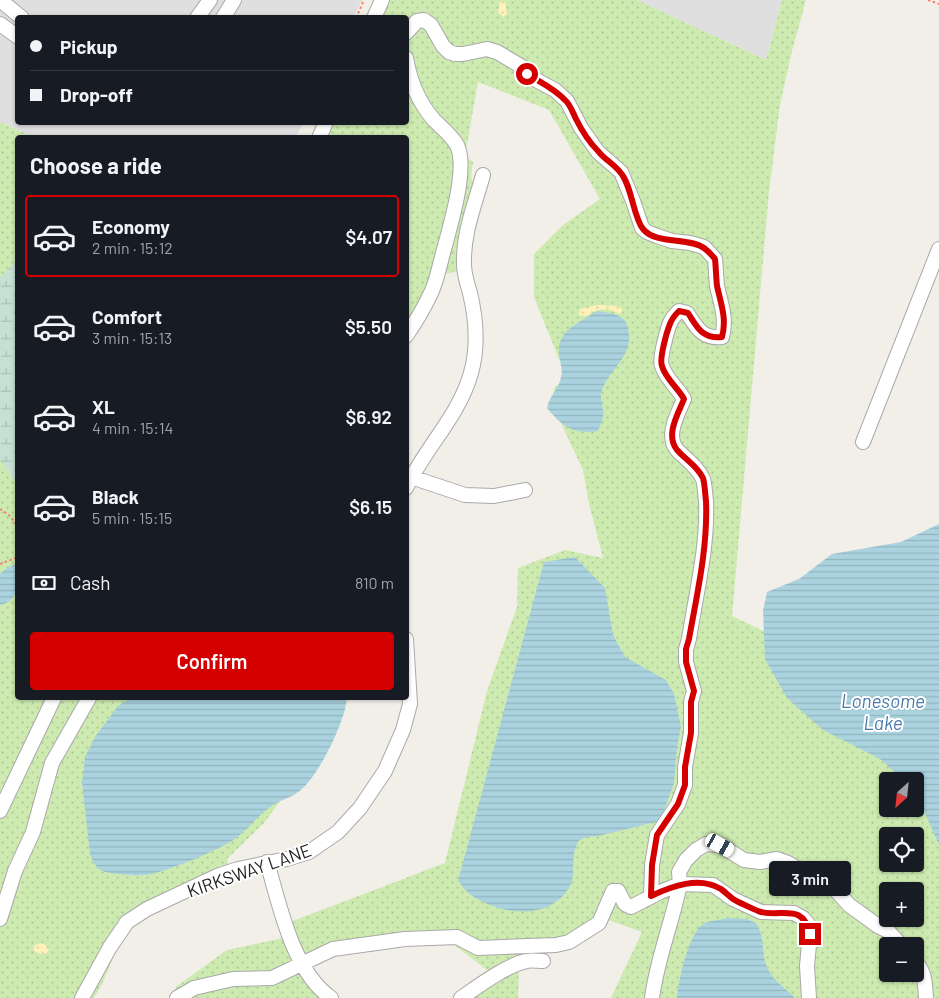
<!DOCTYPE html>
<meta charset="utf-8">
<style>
:root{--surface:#171b24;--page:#20242c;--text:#f1f3f6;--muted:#9ea1a6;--line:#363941;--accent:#d40000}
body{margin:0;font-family:Barlow,sans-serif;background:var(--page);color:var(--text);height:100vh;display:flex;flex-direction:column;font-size:19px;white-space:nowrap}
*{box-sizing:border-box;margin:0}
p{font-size:16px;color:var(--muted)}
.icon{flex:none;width:28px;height:28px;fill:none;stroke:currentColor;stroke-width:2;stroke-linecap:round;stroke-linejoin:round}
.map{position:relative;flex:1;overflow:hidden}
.details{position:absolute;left:15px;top:135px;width:394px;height:565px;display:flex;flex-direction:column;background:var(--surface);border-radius:5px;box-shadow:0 1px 4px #0004}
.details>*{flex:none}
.banner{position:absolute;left:15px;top:15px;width:394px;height:110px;border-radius:5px;box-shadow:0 1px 4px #0004;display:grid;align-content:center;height:110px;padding:0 15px;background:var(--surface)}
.needle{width:32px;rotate:207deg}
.controls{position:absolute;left:879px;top:772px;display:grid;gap:10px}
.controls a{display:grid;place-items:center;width:45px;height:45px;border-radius:5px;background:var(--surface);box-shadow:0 1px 4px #0004;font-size:25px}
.end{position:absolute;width:22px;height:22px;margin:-11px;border:6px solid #d40000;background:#fff;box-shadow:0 0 0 2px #fff}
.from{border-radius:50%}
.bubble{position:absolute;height:35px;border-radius:5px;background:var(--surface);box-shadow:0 1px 4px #0004;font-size:16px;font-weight:600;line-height:35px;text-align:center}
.car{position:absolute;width:15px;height:30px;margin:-15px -8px;border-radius:6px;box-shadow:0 0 4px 1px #0007;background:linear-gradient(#fff 24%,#345 0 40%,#fff 0 76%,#345 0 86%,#fff 0)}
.banner b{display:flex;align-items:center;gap:18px;height:48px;font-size:19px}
.banner b+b{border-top:1px solid var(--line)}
.banner i{width:12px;height:12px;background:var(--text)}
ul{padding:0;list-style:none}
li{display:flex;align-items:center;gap:15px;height:82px;margin:0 10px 8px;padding:0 5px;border:2px solid transparent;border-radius:5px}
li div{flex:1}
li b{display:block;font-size:19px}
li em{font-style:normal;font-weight:600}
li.active{border-color:var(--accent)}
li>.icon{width:45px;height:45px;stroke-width:1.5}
h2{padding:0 15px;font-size:22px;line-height:60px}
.pay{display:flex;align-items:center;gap:12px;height:55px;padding:0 15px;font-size:19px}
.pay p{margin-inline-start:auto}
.button{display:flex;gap:10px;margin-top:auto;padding:10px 15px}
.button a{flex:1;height:58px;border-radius:5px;background:var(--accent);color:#fff;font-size:20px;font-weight:600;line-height:58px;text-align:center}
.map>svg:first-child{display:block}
.residential{fill:#e0dfdf}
.grass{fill:url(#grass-dots);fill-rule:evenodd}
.wetland{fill:url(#wetland-marsh)}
.sand{fill:url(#sand-dots)}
.water{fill:url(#water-rules)}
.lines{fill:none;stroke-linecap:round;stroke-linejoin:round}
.minor-casing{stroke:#a9a9a9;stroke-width:16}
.path{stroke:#fa8072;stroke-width:2;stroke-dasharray:2.5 2.5;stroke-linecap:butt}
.minor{stroke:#fff;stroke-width:14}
.route{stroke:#d40000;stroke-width:6}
.labels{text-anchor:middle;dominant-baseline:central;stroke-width:4;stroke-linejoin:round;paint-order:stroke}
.street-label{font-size:18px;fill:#222;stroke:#fff}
.water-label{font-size:19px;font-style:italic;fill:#4a7aab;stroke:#fff}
</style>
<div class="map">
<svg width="939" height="998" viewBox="0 0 939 998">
<defs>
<pattern id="grass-dots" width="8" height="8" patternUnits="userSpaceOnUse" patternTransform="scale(1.25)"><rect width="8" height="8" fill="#cdebb0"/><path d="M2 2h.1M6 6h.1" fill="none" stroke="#b0c997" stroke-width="1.8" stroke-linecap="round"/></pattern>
<pattern id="wetland-marsh" width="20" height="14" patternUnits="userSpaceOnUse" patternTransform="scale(1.25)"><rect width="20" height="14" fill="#c6e0d4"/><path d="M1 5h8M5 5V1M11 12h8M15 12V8" fill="none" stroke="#aac0b6"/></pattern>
<pattern id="sand-dots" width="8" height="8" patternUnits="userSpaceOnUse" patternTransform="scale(1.25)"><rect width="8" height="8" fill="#fff1ba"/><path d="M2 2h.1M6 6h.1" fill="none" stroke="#dacea0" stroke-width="1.8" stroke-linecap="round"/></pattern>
<pattern id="water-rules" width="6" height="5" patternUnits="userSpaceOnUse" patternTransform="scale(1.25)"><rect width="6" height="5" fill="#aad3df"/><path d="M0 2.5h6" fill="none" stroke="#92b5bf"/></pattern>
</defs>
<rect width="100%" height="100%" fill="#f2efe9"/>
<path class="residential" d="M0 0H362L353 18H18V122L303 123 296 137 33 138 0 122Z
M637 0H782L766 60Z"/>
<path class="grass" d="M388 0H637L766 60 782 0H806L792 51 780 105 769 192 732 616 793 645 939 613V998H611L642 932 603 918 583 942 546 953 541 957 516 955 491 973 445 938 371 952 302 954 329 993 339 998H169L177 986 227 950 283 938 265 877 259 872 253 871C218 882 143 909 122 939 117 945 115 953 112 960 107 973 102 986 94 998H0V122L33 137 18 138V698H344L296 780 264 823 227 859 229 867 280 866 277 871 290 922 445 863 487 691 517 607 518 568 565 550 603 558 589 504 583 470 551 402 555 387 567 379 534 297V254L563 225 600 199 549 110 478 82 465 156 473 162 471 176 474 187 459 236 456 253 459 271 444 274 406 347V138L325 137 332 123 406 122V18L380 17ZM888 781H915V809H888ZM888 836H915V864H888ZM888 891H915V919H888ZM888 946H915V974H888Z
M519 966 518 998H473Z"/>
<path class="wetland" d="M17 260V484L0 460V278Z"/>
<path class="sand" d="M501 1 505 2 507 14 503 17 498 12 500 2Z
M598 305 618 306 622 309V313L620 314C607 308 599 307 587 316L579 315 580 309Z
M43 943 49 949 47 953 41 954 34 951V946L38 944Z"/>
<path class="water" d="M597 311C615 314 628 314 629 335 631 359 607 371 601 393 600 399 603 406 603 412 604 418 600 425 598 431 573 435 562 426 547 408 549 396 559 389 561 377 563 369 560 362 559 354 557 329 580 323 597 311Z
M939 524V845L915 790V781H905L880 759 823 730 787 698 765 659 763 611 767 592 799 579 832 554 901 542Z
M575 557 605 588 613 635 625 657 666 680 674 694 681 727 677 747 674 783 660 821 598 836 586 837 578 841C577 845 574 850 574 855 572 865 575 877 570 886 550 922 500 915 471 895 466 892 462 885 458 881L544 562Z
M14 565H17C18 582 20 601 0 605V574L8 567Z
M142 698 157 699 347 698C345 721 322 768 305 786 293 798 287 797 273 805 260 813 249 828 236 838 222 849 164 873 145 875 136 876 108 874 100 870 95 866 92 860 90 854L82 783 85 757 95 737 118 706 130 699Z
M728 918 747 919 756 923C766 939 760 953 768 969 773 980 786 989 795 998H677C678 982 689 930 705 923 711 920 721 920 728 918Z"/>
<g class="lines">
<g class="minor-casing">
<path id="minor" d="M0 0 22 18
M197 18 210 0
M223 18 234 0
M374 18 382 0
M0 24 18 37
M406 33 417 21 424 20 431 25 443 46 449 52 455 54H463L487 49 497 52 524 68 527 74 538 81 555 90 567 101 581 128 598 152 621 172 633 201 642 228 647 232 657 236 672 241 690 243 704 247 715 259C716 268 716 277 717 286 721 304 727 319 722 337 702 339 697 328 687 313L679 311C675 315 672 318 670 323 667 331 659 359 662 366 666 379 678 388 684 399 678 414 665 435 677 450 686 459 697 466 703 479 705 485 705 494 706 501 708 547 696 593 689 639L686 649V662L694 691 691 702V733L685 767V785L678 804 657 835 652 865 651 897
M406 58C410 81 419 103 434 120 442 128 451 135 457 145 468 168 451 222 445 246 440 262 438 278 431 293 424 308 415 323 406 336
M319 138 326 122
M863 442 939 249
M411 477 465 495 494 496 525 490
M406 488C425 448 459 416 471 373 478 348 476 318 470 293 467 283 464 274 464 264 463 233 475 204 483 175
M0 811 54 698
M267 862C280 906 292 970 331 998
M0 919 15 871 33 832 52 763 89 698
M915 961C925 972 925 983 926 998
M82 998 110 947 127 922 147 909 217 876 238 869 287 859 309 852 338 832 360 808 385 771 403 730 410 704 406 639
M177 998 194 988 233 979 272 978 333 949 405 939 457 937 478 948 556 945 569 942 599 923 613 891H618L625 904 631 907 660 892 680 884 679 872 686 860 696 850 706 844 720 845 744 860 760 862 777 859 788 863 811 877 826 882 834 888 849 905 878 926 888 931 902 946
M461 998C477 987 508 964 527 961 532 960 538 961 543 961
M652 998C657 959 672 923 680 884L713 885 733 899 761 912 794 913 803 918 808 924 810 934 807 966 809 998"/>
</g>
<path class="path" d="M928 0 939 4
M356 18 364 0
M0 509 9 515 18 527
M0 564 18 557
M18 603C16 608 14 614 18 618"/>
<use href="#minor" class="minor"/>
</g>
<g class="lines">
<path class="route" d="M527 74C540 82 555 89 565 100 570 104 573 113 576 119 582 131 589 142 598 151 604 159 614 164 620 172 632 185 633 217 643 229 656 245 688 237 704 248 708 251 712 255 715 259 716 268 716 277 717 286 721 304 727 319 722 337 702 339 697 327 688 313L679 311C675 315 672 318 670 324 667 331 659 359 662 366 665 378 678 388 684 399 678 414 665 435 677 450 686 460 697 466 703 478 705 485 705 494 706 501 708 547 697 594 689 639L686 649V662L694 691 691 702V733L685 767V785L678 804 657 835 652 865 651 896C672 886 699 876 721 889 725 892 729 896 733 899 736 901 757 911 761 912 783 917 803 903 810 934"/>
</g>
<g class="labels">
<g class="street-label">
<text transform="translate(249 870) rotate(-19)">KIRKSWAY LANE</text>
</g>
<g class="water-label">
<text x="883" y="700">Lonesome<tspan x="883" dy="22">Lake</tspan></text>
</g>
</g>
</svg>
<div class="controls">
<a><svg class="needle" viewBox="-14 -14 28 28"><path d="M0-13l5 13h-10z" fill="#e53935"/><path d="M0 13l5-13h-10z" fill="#9ea1a6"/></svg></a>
<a><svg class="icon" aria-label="locate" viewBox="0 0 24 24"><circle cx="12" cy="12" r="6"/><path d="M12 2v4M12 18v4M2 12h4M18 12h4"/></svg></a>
<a>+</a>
<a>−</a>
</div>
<i class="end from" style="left:527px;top:74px"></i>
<i class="end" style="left:810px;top:934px"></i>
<div class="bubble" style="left:769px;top:861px;width:82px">3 min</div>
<i class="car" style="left:720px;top:845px;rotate:119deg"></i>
<div class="banner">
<b><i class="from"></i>Pickup</b>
<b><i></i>Drop-off</b>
</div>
<section class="details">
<h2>Choose a ride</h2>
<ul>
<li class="active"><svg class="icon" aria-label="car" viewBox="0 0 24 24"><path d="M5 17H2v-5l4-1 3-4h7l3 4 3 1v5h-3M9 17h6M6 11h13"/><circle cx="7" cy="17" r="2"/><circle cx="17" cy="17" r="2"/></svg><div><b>Economy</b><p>2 min · 15:12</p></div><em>$4.07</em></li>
<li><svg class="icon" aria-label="car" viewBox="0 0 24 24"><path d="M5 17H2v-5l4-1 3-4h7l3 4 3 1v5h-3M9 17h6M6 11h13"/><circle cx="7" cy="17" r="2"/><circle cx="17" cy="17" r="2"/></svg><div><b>Comfort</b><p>3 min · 15:13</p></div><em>$5.50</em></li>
<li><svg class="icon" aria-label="car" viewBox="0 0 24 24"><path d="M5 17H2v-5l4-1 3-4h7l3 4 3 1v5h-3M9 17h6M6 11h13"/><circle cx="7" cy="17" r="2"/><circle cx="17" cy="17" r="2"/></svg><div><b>XL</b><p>4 min · 15:14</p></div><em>$6.92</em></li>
<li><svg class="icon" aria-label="car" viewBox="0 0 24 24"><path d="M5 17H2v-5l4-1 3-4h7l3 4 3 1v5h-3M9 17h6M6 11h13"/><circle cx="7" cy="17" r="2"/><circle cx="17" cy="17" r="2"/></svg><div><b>Black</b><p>5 min · 15:15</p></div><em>$6.15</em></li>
</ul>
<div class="pay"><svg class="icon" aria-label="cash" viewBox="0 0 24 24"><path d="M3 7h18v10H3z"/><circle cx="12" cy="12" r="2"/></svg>Cash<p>810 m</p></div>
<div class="button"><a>Confirm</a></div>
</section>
</div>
